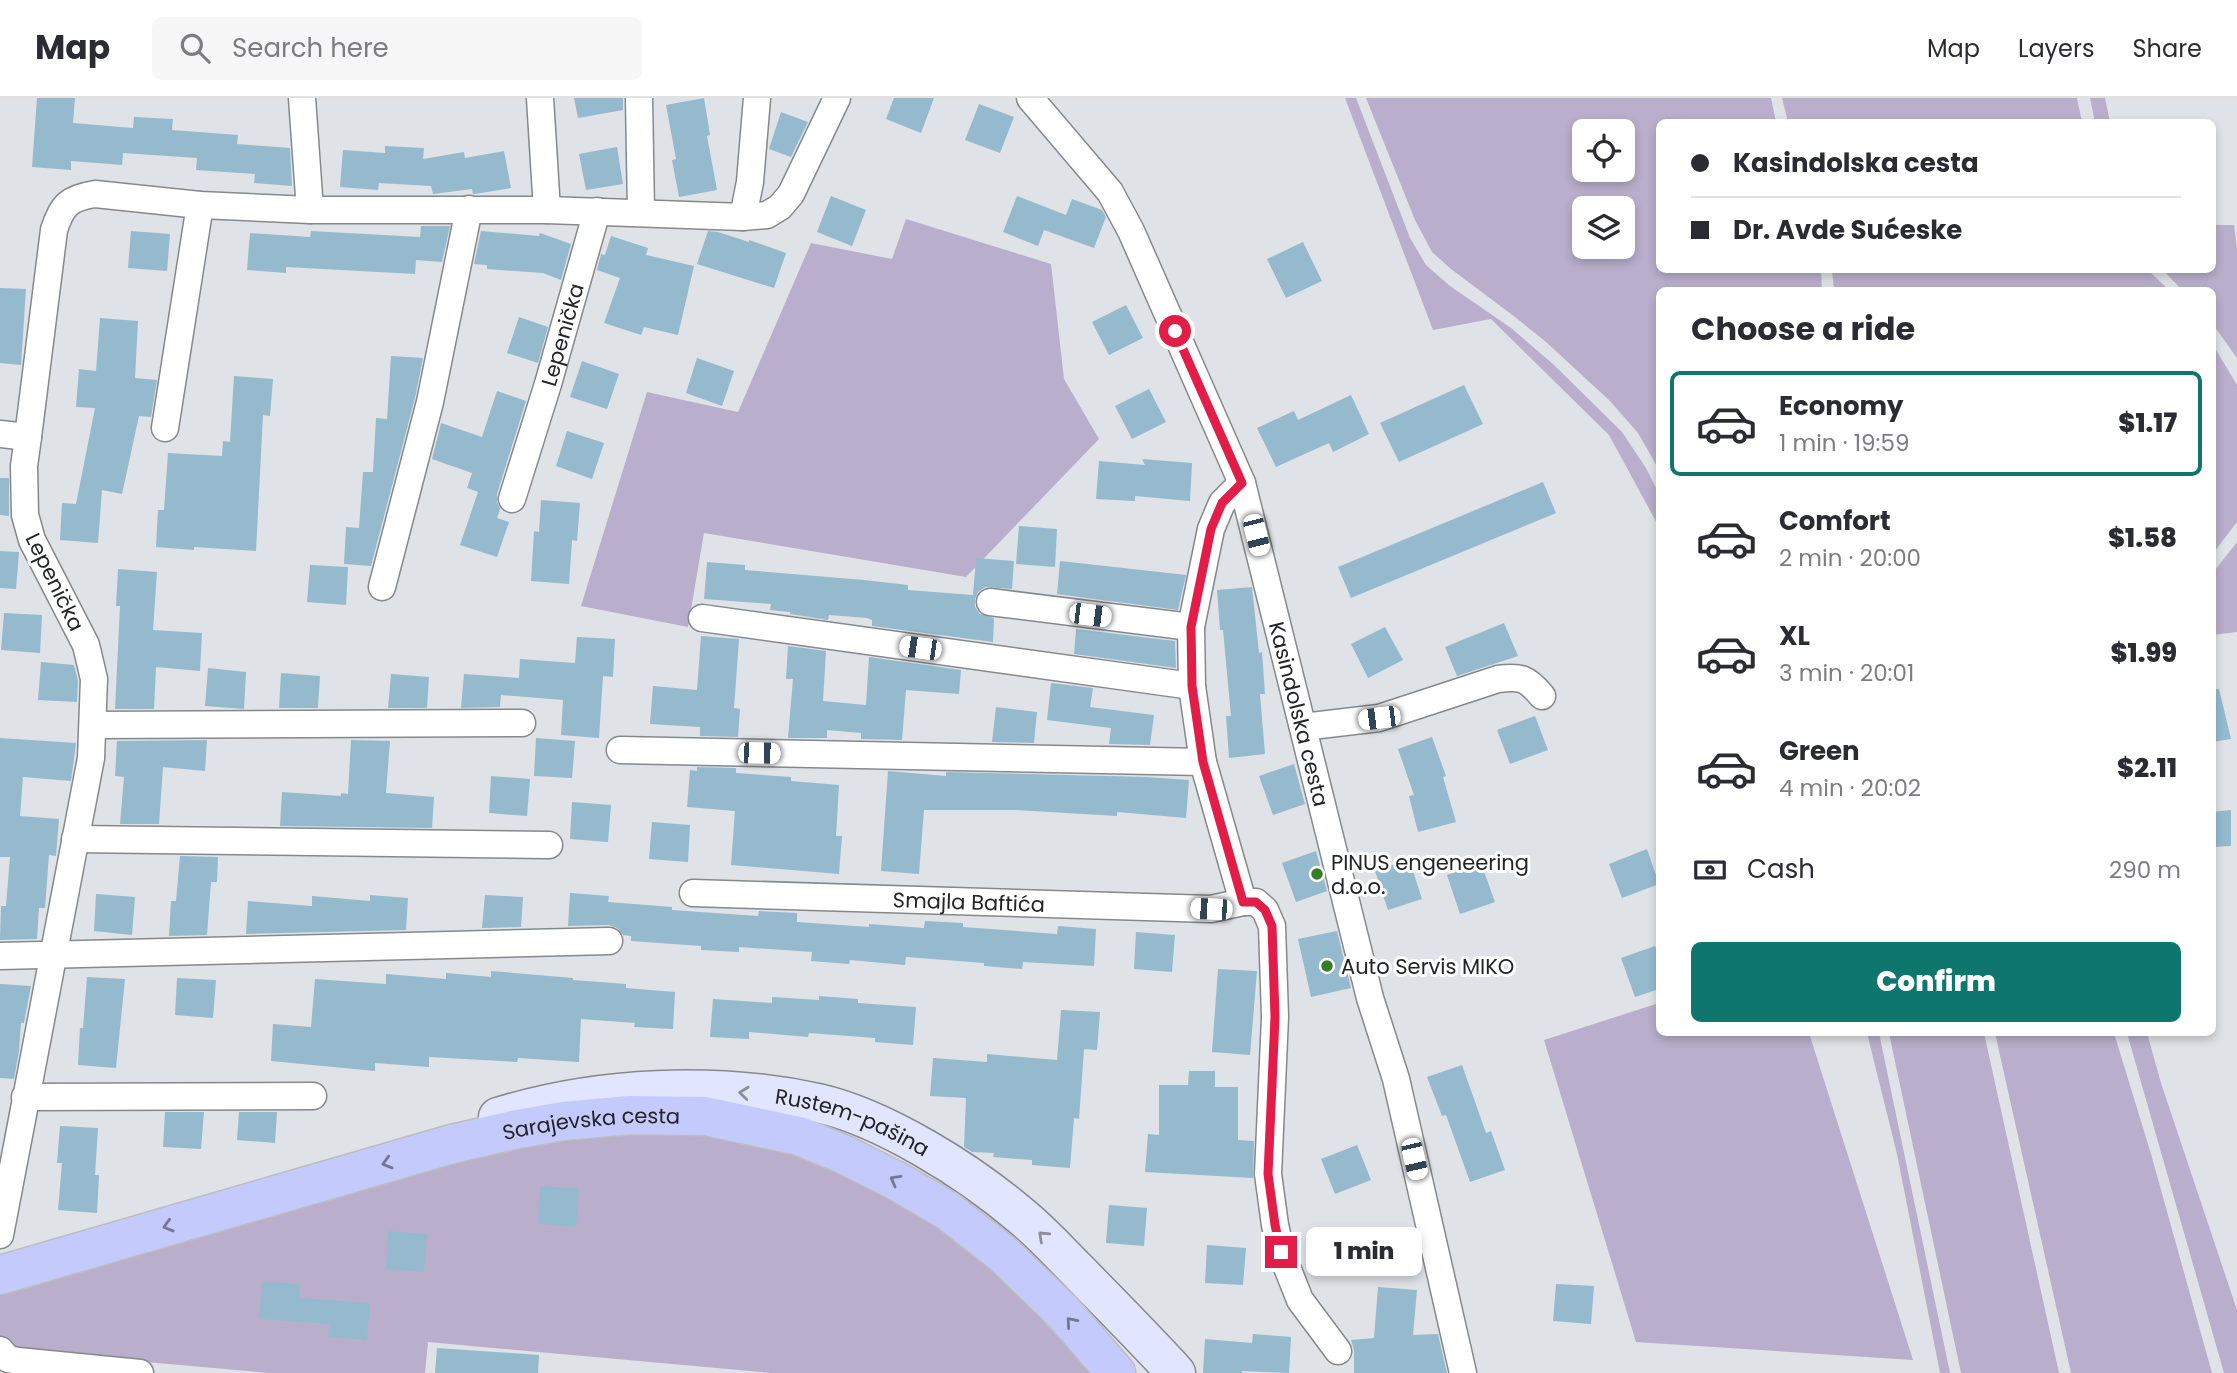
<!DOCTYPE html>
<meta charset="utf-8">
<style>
:root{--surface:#fff;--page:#f7f7f7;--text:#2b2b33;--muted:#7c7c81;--line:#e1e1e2;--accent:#0f766e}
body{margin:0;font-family:Poppins,sans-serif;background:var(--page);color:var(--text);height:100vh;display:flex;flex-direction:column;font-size:26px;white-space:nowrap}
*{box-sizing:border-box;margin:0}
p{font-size:23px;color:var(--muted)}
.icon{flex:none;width:38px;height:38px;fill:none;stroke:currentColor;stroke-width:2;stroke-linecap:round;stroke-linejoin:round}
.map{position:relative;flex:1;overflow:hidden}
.panel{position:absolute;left:1656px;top:189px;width:560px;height:749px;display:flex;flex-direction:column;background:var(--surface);border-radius:10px;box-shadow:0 4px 10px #0003}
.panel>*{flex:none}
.banner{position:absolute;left:1656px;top:21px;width:560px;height:154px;border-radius:10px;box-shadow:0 4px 10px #0003;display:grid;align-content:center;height:154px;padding:0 35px;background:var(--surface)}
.tools{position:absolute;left:1572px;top:21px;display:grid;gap:14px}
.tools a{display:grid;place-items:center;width:63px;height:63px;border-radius:10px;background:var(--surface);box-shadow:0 4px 10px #0003;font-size:35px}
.end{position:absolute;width:32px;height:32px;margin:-16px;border:9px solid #e11d48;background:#fff;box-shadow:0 0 0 4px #fff}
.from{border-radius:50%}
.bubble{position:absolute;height:49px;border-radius:10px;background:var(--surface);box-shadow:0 4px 10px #0003;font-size:23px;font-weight:800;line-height:49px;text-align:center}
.car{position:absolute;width:21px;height:42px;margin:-21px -10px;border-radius:9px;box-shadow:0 0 5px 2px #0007;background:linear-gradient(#fff 24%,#345 0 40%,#fff 0 76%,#345 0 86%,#fff 0)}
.banner b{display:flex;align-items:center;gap:24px;height:66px;font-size:26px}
.banner b+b{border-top:2px solid var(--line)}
.banner i{width:18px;height:18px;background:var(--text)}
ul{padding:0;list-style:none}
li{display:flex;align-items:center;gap:21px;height:105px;margin:0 14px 10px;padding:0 21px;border:4px solid transparent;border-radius:10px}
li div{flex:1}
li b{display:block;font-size:26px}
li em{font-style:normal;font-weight:800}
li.selected{border-color:var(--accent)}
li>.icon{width:63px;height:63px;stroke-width:1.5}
h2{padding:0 35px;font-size:32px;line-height:84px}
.pay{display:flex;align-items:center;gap:18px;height:77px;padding:0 35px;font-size:26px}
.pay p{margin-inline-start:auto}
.button{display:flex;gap:14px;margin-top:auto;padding:14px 35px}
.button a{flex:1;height:80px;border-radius:10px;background:var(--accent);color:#fff;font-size:28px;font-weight:800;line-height:80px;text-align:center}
header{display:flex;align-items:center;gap:42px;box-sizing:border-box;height:98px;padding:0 35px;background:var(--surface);border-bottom:2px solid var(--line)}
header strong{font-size:33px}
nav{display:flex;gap:38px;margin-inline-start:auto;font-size:24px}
.search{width:490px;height:63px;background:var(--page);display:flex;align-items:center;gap:18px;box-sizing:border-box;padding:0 24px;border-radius:10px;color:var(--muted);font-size:26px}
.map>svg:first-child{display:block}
.green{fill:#b9afcc;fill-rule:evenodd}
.building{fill:#95bace}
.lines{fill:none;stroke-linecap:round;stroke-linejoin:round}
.minor-casing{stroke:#86898c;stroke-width:29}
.secondary-casing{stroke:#86898c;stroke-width:41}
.primary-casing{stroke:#bdbdbe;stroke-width:41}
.minor{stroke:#fff;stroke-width:26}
.secondary{stroke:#e2e5fe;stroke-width:38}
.primary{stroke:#c5cafd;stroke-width:38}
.oneway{stroke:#8c8e9d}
.oneway2{stroke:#747792}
.route{stroke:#e11d48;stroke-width:9}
.poi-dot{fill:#357e23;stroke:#fff;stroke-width:2.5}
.labels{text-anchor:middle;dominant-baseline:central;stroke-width:6;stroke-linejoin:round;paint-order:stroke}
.street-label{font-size:21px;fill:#232426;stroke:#fff}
.poi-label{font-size:21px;fill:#232426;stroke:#fff;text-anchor:start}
</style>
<header>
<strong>Map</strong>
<div class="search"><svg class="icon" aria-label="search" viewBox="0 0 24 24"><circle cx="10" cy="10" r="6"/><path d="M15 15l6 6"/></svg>Search here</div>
<nav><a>Map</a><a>Layers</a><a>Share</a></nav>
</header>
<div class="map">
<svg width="2237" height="1275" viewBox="0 0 2237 1275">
<rect width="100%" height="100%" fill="#dfe2e6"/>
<path class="green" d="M1345 0H1356L1410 140 1426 167 1450 188 1511 230 1553 266 1622 334 1646 370 1659 396V429L1609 337 1491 221 1433 232Z
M1366 0H1771L1776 24H1659V172H1821L1822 192H1659V372L1638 335 1610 303 1546 244 1515 219 1451 171 1432 154 1415 122ZM1584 33H1622V72H1584ZM1584 110H1622V149H1584Z
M1782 0H2077L2082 24H1788Z
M2090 0H2105L2110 24H2095Z
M906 121 1051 166 1064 281 1099 341 966 479 704 435 688 529 581 508 647 294 738 314 811 145 892 161Z
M2212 127H2234L2237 151V260L2212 225V192H2182L2163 172H2212Z
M1832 172H2148L2169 192H1834Z
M2212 245 2237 287V424L2212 457Z
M2237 444V534L2212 537V476Z
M1659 905V934L1809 935 1913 1262 1636 1244 1544 942Z
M1867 935H1879L1950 1275H1940L1897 1056Z
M1889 935H1984L2059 1275H1961Z
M1995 935H2114L2151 1056 2212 1275H2071Z
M2127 935H2147L2161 985 2237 1212V1275H2224Z
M634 1036H685L734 1041 809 1062 841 1075 917 1115 948 1137 1014 1191 1091 1275H771L428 1244 425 1275H269L22 1253H0V1194L383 1083 525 1046Z"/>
<path class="building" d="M37 0H75L73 25 133 30 134 19 173 21 172 32 238 37 237 46 290 50 292 88 254 85 255 76 196 72 197 60 123 55 122 67 71 63V72L32 69Z
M574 0H623V12L578 20Z
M704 0 710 37 707 38 717 92 679 99 672 62 676 61 666 7Z
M894 0H934L921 35 886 21Z
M979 6 1014 19 1000 55 965 42Z
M781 14 808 24 791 59 769 51Z
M385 48 424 50 423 61 464 54 465 60 504 53 511 90 475 96H473L472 91 433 96 431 88 379 85 378 92 340 89 343 52 385 55Z
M617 49 623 86 586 92 579 56Z
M831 98 866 112 852 148 817 134Z
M1017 98 1066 117 1072 101 1102 112 1106 119 1094 150 1044 132 1038 148 1003 134Z
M421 128H450L442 164 416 162 415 176 286 169V175L247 172 250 135 310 139 311 133 420 139Z
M131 133 170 136 167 173 128 170Z
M481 133 539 138 540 135 571 146 561 182 543 175 487 171V167L474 166Z
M708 133 718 134 749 144V142L786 155 774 190 697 166Z
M611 138 648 150 646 157 694 168 678 237 644 229 641 237 604 225 620 180 597 172 601 156 605 157Z
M1303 144 1322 183 1286 200 1267 161Z
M0 190 26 191 21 267 0 265Z
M1126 207 1143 240 1109 257 1092 224Z
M519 219 548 229 538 265 507 255Z
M100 220 138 223 135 280 157 282 151 319 139 318 122 396 102 392 98 445 60 442 62 405 76 406 95 310 76 309 79 271 96 273Z
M391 258 423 260 415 300 371 468 344 466 346 429 359 430 363 374H373L376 320 387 321Z
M697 260 734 273 722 308 686 295Z
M582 263 619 276 607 311 570 299Z
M234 278 273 281 270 318 263 317 256 453 194 449V452L156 449 158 412H164L168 355 222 358 223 343 230 344Z
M1464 287 1483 326 1399 364 1380 325Z
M1149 291 1166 324 1132 341 1115 308Z
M497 293 526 303 497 396V404L500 411 497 420 509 424 497 459 460 447 478 394 467 390 472 375 432 361 441 325 482 339Z
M1351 297 1369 336 1333 354 1329 345 1276 369 1257 330 1294 313 1298 322Z
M567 333 604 345 592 381 556 368Z
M1142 361 1192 365 1190 403 1135 398V403L1096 401 1099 363 1145 367Z
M0 380H9V418L0 417Z
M1543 384 1556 415 1351 500 1338 469Z
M541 402 580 405 577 443 572 442 569 486 531 483 534 433 539 434Z
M1019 428 1057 431 1055 469 1016 466Z
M0 453 19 454 16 491 0 490Z
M976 460 1014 463 1012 491 985 489 978 494 975 501V509L980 516 994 520 993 544 872 528V522L867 520 829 517 828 522 790 516V514L770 512 771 506 704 501 707 464 745 467V472L864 482 908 487V492L973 497Z
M1060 463 1186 477 1178 512 1057 496Z
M310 467 348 469 346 507 307 504Z
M118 471 157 474 153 532 202 535 200 573 156 569 154 611H115L120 508H116Z
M1252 489 1259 555 1262 554 1265 596H1260L1265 656 1229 660 1226 618H1231L1223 532H1220L1217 492Z
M4 515 42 517 40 555 1 552Z
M1504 525 1518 558 1457 578 1445 549Z
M1385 529 1403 562 1368 580 1351 546Z
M1076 531 1175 543 1176 570 1074 556Z
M701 538 739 541 734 610 740 611 738 639 700 638V629L650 626 653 588 697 592Z
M577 539 615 541 613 579 603 578 599 640 561 637 563 602 501 597 500 609 461 610 464 576 519 580 520 561 575 565Z
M788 548 826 553 823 603 866 607 869 559 961 572 959 596 906 592 902 642 861 641V635L827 632V640H788L793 581H786Z
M41 564 74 567 78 583 77 604 38 602Z
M208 570 246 574 244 611 205 608Z
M281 575 320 578 318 610H279Z
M391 576 429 579 427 610H388Z
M1051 585 1093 590 1090 609 1154 617 1150 647 1109 646 1111 630 1047 622Z
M2212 591H2219L2231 641 2212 644Z
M996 609 1037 614 1034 645 992 644Z
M1535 618 1548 652 1510 666 1497 632Z
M1432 639 1446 678 1443 679 1456 724 1418 734 1409 698 1414 697 1398 651Z
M0 640 76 645 71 683 23 679 20 718 59 721 56 758 49 757 45 810H39L37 841 0 842 1 808H6L10 759H0Z
M536 640 575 643 572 680 534 678Z
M207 642 205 673 163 669 159 726H120L124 679 115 678 117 643Z
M351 642 390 643 386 695 434 699 432 730 280 728 282 694 341 698V695L348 696Z
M1294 666 1305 706 1273 717 1259 678Z
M697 669 736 670V675L791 679V683L839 687 836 738H842L839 776 731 767 735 713 687 709 690 672 697 673Z
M888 673 946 678V674L1147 679 1189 682 1186 720 1117 714V718L1016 712H924L919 776 881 773Z
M491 678 530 681 527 718 489 715Z
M572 704 611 707 608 744 570 741Z
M2231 712V748L2212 749V714Z
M652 724 690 727 688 764 649 761Z
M1647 751 1659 786 1622 800 1609 766Z
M1316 753 1327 793 1296 804 1282 765Z
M180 758 218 759 217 784H211L207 837 169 838 171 803H176Z
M1409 761 1422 801 1388 812 1375 773Z
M1481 765 1495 804 1460 816 1447 777Z
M570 795 609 798 608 804 672 809V812L758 818 759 813 797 815V824L869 829V826L924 830 925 823 963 825V829L1057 836 1058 828 1096 831 1094 868 1023 864 1022 871 984 868V865L906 859 905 867 850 862 849 866 811 863 812 854 739 849V854L701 852V848L631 843V838L623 837 617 830 609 827 568 828Z
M96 796 135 799 132 837 94 833Z
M370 797 408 800 406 832 246 836 248 803 312 808V798L370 803Z
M485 797 523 799 521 829 482 830Z
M1337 833 1351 890 1311 899 1298 841Z
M1136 834 1175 837 1172 874 1134 871Z
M1655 848 1659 859V891L1635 899 1621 860Z
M1218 871 1257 873 1250 957 1212 954Z
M491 873 573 880V882L626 886V890L675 894 673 931 634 929 635 925 581 921 579 964 518 960 517 964 429 959V969L375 965V973L271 963 273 926 311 929 315 881 386 886V876L446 881V875L491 879Z
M87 879 125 881 116 970 78 967 80 930H83Z
M177 880 216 882 213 920 175 917Z
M0 886 31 888 24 925H21L19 953 14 981 0 980Z
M819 898 858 901V905L916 909 913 947 875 944V940L809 935 808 939 749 934V941L710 939 713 901 772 905V899L819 902Z
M1061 912 1100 914 1097 952 1084 951 1079 1021 1074 1020 1070 1070 1032 1067V1062L993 1059 994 1055 972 1054 964 1049 966 1000 930 998 933 960 987 964V956L1057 962Z
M1462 967 1486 1035 1491 1033 1505 1072 1470 1084 1446 1017 1442 1018 1427 979Z
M1189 973H1215V989H1238V1042L1254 1043 1253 1080 1145 1074 1148 1036 1159 1037V987H1188Z
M165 1014H204L201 1051 163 1049Z
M239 1014H277L275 1045 237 1042Z
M60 1028 98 1030 95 1077H99L97 1115 58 1112 62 1065H57Z
M1357 1047 1371 1082 1335 1096 1321 1061Z
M540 1088 579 1091 576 1129 538 1126Z
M1109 1107 1147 1110 1144 1148 1106 1145Z
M388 1133 427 1136 424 1174 386 1171Z
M1207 1147 1246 1150 1243 1187 1205 1185Z
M262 1184 300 1186 299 1200 370 1205 367 1242 328 1239 329 1226 259 1221Z
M1556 1186 1594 1188 1591 1226 1553 1223Z
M1378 1189 1417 1192 1413 1237 1438 1236 1447 1275H1354V1252L1351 1242 1374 1240Z
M1253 1236 1291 1239 1289 1275 1242 1273V1275H1203L1205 1241 1252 1245Z
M437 1250 539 1257 538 1275H435Z"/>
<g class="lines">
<g class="minor-casing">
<g id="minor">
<path d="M302 0 310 112"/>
<path d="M540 0 547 112"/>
<path d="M639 0 641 114"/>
<path id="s1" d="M1030 0 1110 94 1131 133 1242 385 1370 900 1396 981 1463 1275"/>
<path d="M743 119 750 84 757 0"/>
<path d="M165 330 200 107"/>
<path d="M0 336 28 339"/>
<path d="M1242 385 1222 405 1211 431 1191 529 1192 588 1203 664 1243 804H1256L1265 812 1272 828 1275 919 1268 1076 1275 1127 1281 1154 1300 1202 1338 1253"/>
<path id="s2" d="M512 401 548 286 597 113"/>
<path d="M382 489 430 304 469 111"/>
<path d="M990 504 1191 529"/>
<path d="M702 520 1192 588"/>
<path d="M93 627 522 625"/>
<path d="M1303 629 1379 620 1498 581C1521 578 1527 580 1542 598"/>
<path d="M620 652 1203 664"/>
<path d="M75 741 549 747"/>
<path id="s3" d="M693 795 1211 811 1243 804"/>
<path d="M0 858 609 843"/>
<path d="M25 999 313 998"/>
<path d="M0 1137 91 660 94 581 86 547 32 442 25 417 24 368 28 339 54 132C62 107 69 100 95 96L200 107 310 112H547L743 119 767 117 780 109 791 96 837 0"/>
<path d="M0 1252 8 1261 18 1263 140 1275"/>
</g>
</g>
<g class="secondary-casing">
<g id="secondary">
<path id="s4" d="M498 1019C597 988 716 983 818 1005 884 1020 968 1073 1020 1117 1041 1134 1058 1153 1077 1172 1110 1206 1144 1240 1176 1275"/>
</g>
</g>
<g class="primary-casing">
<g id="primary">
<path id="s5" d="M0 1177 452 1046 513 1032 563 1023 630 1017 705 1018 799 1038 845 1057 895 1082 948 1113 1003 1156 1063 1214 1116 1275"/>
</g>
</g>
<use href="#minor" class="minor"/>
<use href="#secondary" class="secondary"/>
<use href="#primary" class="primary"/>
</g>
<defs><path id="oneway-chevron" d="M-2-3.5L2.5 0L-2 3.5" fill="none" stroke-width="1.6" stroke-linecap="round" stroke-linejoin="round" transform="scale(1.75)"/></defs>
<g class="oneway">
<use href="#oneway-chevron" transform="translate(744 995) rotate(-174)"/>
<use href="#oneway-chevron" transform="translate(1043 1138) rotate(-137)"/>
</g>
<g class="oneway2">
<use href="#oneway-chevron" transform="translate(387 1065) rotate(164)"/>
<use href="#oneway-chevron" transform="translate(895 1082) rotate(-151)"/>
<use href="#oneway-chevron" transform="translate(168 1128) rotate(164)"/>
<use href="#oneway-chevron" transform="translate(1071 1224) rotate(-131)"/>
</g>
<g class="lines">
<path class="route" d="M1175 233 1242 385 1222 405 1211 431 1191 529 1192 588 1203 664 1243 804H1256L1265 812 1272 828 1275 919 1268 1076 1275 1127 1281 1154"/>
</g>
<g class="poi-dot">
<circle cx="1317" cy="776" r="7"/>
<circle cx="1327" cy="868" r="7"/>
</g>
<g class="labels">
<g class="street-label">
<text stroke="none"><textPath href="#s2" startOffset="172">Lepenička</textPath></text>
<text transform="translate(55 484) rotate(64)">Lepenička</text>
<text stroke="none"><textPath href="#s1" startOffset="681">Kasindolska cesta</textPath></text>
<text stroke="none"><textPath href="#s3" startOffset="276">Smajla Baftića</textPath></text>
<text stroke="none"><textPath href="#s5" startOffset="612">Sarajevska cesta</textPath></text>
<text stroke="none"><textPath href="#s4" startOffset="362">Rustem-pašina</textPath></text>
</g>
<g class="poi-label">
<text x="1331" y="764">PINUS engeneering<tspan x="1331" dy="24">d.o.o.</tspan></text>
<text x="1341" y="868">Auto Servis MIKO</text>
</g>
</g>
</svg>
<div class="tools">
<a><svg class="icon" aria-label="locate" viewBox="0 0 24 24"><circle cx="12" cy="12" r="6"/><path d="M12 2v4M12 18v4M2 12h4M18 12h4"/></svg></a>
<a><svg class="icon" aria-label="layers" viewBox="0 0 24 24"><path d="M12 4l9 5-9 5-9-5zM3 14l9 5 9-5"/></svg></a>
</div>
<i class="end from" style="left:1175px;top:233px"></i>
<i class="end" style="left:1281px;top:1154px"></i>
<div class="bubble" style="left:1306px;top:1129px;width:116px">1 min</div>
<i class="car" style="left:1256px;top:437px;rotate:166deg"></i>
<i class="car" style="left:1090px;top:517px;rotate:97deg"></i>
<i class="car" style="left:920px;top:550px;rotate:278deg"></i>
<i class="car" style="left:1379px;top:620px;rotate:263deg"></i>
<i class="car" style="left:759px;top:655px;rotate:91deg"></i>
<i class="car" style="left:1211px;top:811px;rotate:272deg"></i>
<i class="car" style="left:1414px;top:1061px;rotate:167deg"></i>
<div class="banner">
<b><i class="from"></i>Kasindolska cesta</b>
<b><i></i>Dr. Avde Sućeske</b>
</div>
<section class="panel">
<h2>Choose a ride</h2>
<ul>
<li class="selected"><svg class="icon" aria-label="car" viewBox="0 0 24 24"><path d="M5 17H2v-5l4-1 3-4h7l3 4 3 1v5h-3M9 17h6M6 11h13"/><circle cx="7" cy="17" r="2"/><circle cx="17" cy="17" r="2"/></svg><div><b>Economy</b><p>1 min · 19:59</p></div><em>$1.17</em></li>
<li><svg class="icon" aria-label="car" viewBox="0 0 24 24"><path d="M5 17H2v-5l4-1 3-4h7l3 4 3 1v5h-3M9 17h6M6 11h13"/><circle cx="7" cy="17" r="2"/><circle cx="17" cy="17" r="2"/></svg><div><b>Comfort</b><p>2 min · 20:00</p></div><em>$1.58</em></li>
<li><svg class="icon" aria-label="car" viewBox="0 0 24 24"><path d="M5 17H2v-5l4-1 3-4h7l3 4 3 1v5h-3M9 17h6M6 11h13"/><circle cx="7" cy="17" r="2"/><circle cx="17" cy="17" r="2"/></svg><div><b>XL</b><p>3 min · 20:01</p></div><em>$1.99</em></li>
<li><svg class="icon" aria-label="car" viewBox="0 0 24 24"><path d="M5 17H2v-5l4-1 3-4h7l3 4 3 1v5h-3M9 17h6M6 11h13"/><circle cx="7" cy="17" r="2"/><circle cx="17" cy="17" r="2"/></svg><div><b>Green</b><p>4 min · 20:02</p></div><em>$2.11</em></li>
</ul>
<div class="pay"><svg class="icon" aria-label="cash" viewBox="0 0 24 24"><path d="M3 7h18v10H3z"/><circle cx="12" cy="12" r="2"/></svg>Cash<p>290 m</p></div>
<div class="button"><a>Confirm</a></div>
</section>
</div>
